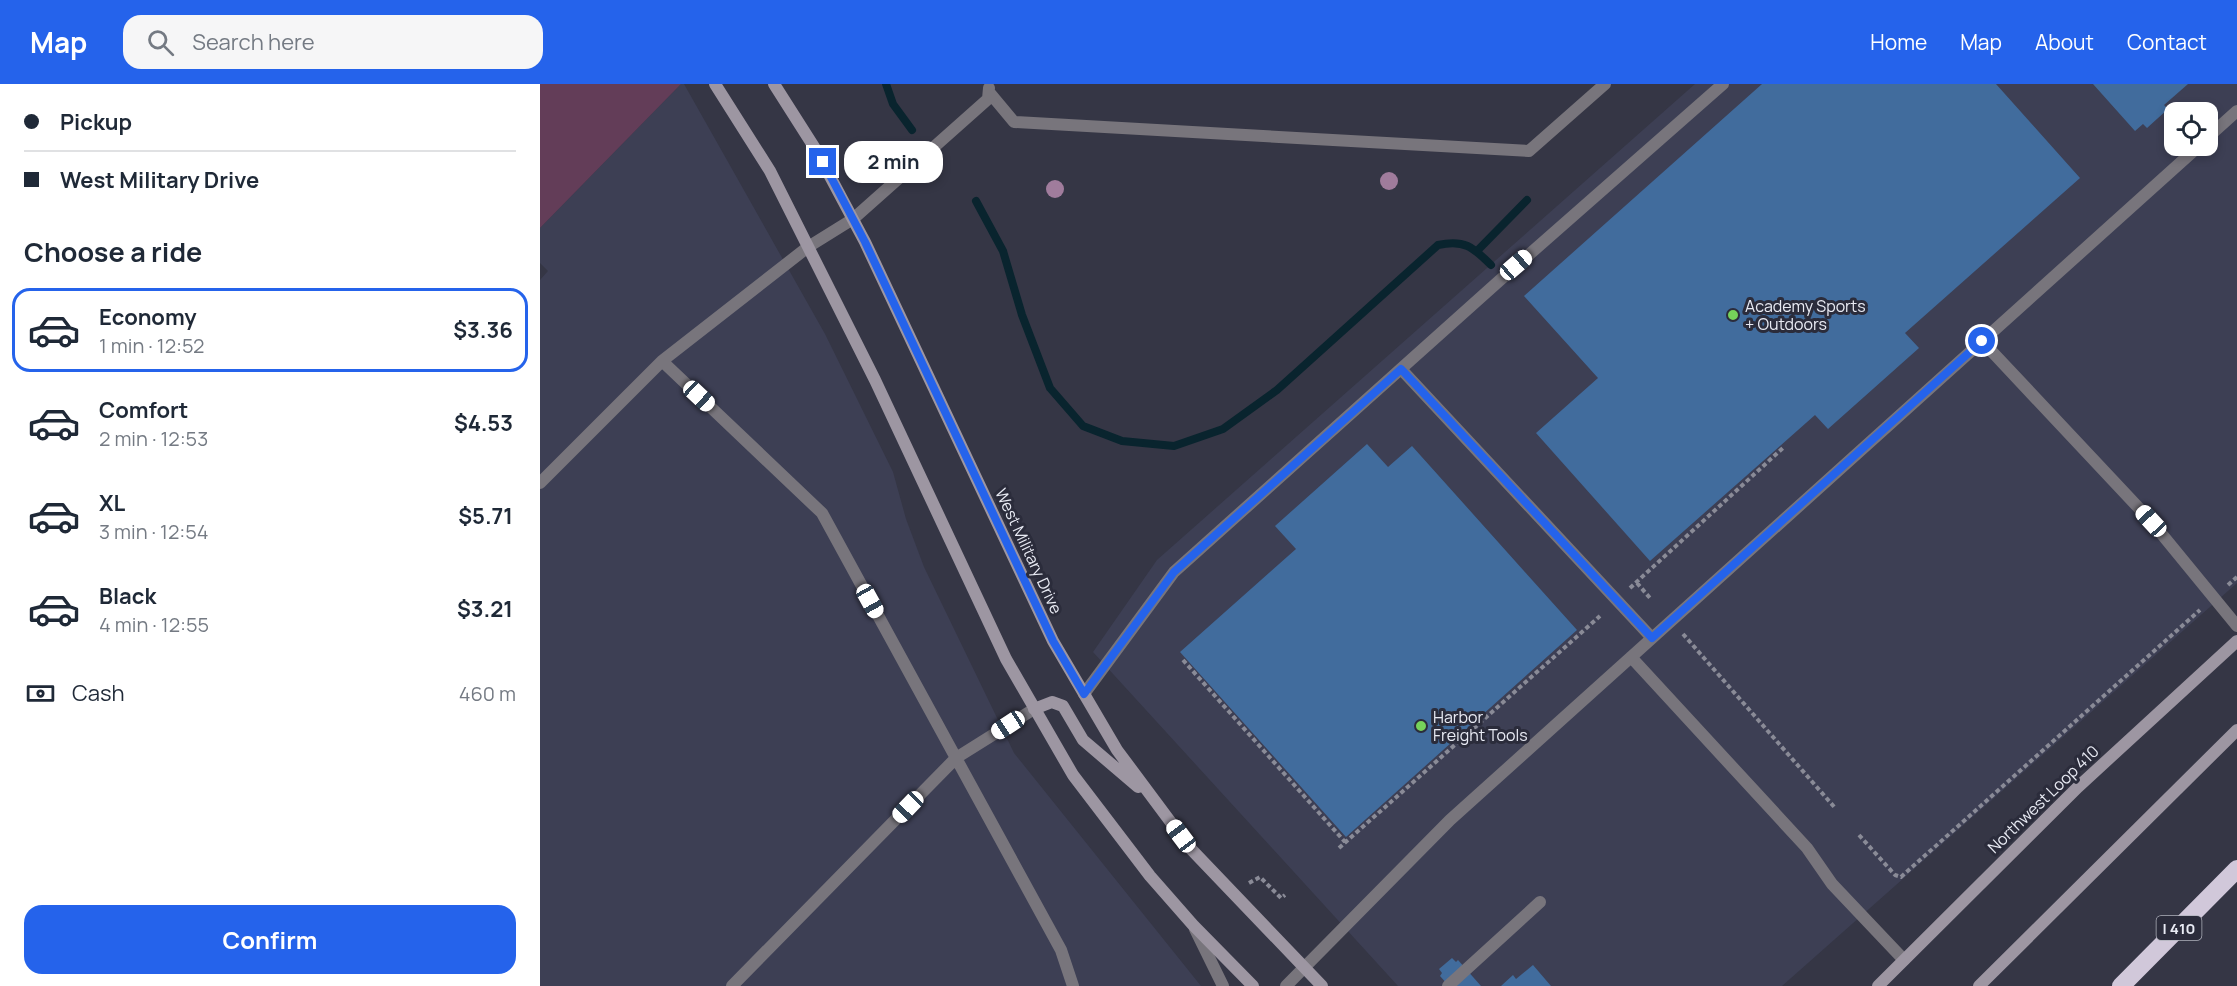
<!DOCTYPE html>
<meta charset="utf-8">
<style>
:root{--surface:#fff;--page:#f6f6f7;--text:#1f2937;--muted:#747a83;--line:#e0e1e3;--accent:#2563eb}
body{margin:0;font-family:Manrope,sans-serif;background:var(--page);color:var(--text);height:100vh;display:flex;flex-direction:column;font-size:22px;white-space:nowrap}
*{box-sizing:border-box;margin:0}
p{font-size:20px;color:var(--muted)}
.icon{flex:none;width:33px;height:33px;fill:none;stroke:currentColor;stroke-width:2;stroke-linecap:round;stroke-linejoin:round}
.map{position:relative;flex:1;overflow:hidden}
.side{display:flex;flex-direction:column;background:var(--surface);width:540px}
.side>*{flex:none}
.banner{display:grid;align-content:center;height:132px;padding:0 24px;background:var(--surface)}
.buttons{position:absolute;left:1624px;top:18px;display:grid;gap:12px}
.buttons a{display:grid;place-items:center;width:54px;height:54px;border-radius:12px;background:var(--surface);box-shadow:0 3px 9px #0003;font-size:30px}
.end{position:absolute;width:27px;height:27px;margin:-14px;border:8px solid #2563eb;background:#fff;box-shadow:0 0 0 3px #fff}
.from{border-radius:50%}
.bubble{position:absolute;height:42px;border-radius:18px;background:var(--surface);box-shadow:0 3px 9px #0003;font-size:20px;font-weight:700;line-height:42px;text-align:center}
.car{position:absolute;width:18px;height:36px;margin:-18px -9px;border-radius:8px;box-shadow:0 0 4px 2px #0007;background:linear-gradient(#fff 24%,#345 0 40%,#fff 0 76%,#345 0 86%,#fff 0)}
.banner b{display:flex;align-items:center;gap:21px;height:57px;font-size:22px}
.banner b+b{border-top:2px solid var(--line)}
.banner i{width:15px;height:15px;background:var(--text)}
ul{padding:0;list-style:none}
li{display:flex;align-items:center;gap:18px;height:84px;margin:0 12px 9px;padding:0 12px;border:3px solid transparent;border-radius:18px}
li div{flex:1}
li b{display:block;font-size:22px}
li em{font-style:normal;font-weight:700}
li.on{border-color:var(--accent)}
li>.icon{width:54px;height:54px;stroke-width:1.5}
h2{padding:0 24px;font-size:27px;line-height:72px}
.pay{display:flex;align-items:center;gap:15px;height:66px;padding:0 24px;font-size:22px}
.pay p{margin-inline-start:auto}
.button{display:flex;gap:12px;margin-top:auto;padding:12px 24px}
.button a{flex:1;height:69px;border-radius:18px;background:var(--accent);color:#fff;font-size:24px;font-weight:700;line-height:69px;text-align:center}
header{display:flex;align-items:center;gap:36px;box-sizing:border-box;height:84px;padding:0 30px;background:var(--accent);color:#fff}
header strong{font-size:28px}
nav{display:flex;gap:33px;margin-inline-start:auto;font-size:21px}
.search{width:420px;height:54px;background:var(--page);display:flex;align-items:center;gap:15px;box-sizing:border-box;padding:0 21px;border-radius:18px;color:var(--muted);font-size:22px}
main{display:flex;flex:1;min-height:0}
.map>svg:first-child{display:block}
.built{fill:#3d3f54;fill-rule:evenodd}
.green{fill:#633d58}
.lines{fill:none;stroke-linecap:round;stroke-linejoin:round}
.stream{stroke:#09242e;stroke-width:8}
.building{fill:#416c9d}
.path{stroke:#8a8b97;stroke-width:4;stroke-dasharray:4.5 3;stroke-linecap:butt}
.service{stroke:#78757c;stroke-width:12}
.secondary{stroke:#9d96a2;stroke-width:12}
.motorway{stroke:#d1c8da;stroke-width:18}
.tree{fill:#a07c9c}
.route{stroke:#2563eb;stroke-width:8}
.poi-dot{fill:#76d25a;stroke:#2b2c3b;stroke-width:2}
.labels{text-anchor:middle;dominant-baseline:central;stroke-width:6;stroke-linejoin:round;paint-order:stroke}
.shield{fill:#2b2c3b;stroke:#b0b2bc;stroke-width:1.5}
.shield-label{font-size:15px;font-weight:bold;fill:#e9ebf4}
.poi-label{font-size:16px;fill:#e9ebf4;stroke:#2b2c3b;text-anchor:start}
.street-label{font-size:16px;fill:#e9ebf4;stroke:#2b2c3b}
</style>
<header>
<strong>Map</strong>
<div class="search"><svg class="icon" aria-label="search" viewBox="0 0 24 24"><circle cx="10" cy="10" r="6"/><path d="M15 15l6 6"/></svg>Search here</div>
<nav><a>Home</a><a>Map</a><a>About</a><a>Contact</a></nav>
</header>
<main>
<section class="side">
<div class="banner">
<b><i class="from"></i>Pickup</b>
<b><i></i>West Military Drive</b>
</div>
<h2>Choose a ride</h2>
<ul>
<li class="on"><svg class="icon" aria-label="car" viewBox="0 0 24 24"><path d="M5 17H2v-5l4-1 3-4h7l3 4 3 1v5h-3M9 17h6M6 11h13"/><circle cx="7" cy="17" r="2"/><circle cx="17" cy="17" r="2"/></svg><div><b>Economy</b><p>1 min · 12:52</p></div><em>$3.36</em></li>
<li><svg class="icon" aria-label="car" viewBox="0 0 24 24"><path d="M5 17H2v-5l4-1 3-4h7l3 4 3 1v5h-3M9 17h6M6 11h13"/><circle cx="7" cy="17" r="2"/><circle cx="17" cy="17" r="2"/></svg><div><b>Comfort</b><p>2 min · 12:53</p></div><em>$4.53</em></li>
<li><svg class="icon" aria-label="car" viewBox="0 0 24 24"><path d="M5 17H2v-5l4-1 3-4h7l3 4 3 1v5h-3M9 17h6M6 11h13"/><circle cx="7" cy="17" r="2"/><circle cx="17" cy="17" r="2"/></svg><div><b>XL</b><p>3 min · 12:54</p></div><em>$5.71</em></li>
<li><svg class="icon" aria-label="car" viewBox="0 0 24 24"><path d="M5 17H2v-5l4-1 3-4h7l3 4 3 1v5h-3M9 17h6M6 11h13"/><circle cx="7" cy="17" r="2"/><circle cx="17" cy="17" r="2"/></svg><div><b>Black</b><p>4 min · 12:55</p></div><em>$3.21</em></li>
</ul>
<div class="pay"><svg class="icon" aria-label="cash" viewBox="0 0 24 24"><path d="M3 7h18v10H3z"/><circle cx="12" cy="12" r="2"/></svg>Cash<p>460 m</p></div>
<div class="button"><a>Confirm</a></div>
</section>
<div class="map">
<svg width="1697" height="902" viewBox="0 0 1697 902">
<rect width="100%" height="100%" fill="#353645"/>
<path class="built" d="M141 0H144L285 250 353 388 366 435 384 483 474 669 661 902H0V196L8 187 0 179V144Z
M1155 0H1697V499L1242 902H858L553 568 617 476ZM1635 28H1668V62H1635Z"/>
<path class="green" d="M0 0H141L0 144Z"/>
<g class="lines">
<path class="stream" d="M346 0 353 20 372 46
M436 117 463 167 482 231 510 304 543 342 582 357 634 362 683 345 737 306 898 161C924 155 933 163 951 181
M937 167 987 116"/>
</g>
<path class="building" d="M1222 0H1456L1540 94 1365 249 1379 264 1288 345 1275 331 1110 477 996 349 1058 294 984 212Z
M1553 0H1648L1624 21 1628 25 1607 44 1603 40 1595 47Z
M827 360 848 383 872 362 1037 546 806 753 640 568 756 465 735 442Z
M912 874 916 878 918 876 941 902H909L900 892 902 889 899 885Z
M993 881 1011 902H961L973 891 976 895Z"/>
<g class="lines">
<path class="path" d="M1097 499 1110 514
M1688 501 1697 493
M1090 504 1244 363
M1143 550 1296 725
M643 576 805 758
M1319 751 1355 791 1361 793 1660 526
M799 764 1060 532
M709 799 720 793 741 814 745 811"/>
<path class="service" d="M449 8 474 38 989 67 1065 0
M1668 53 1697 27
M1442 257 1611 437 1697 542
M122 277 282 429 521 866 533 902
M861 285 1112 554
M0 399 122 277 268 163 313 135 448 15 449 4
M1091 573 1267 764 1292 800 1364 876
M544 610 634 488 959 197 1183 0
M655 845 683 902
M192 902 416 674 494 625
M746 902 910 736 1659 62
M908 902 1000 818"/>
<path class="secondary" d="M175 0 230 87 335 296 466 575 533 691 610 792 653 841 713 902
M234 0 276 66 325 158 513 557 577 666 650 764 782 902
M494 625 512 618 523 622 543 656 598 703
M1338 902 1538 703 1697 557
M1439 902 1697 646"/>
<path class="motorway" d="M1581 902 1697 785"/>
</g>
<g class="tree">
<circle cx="849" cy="97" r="9"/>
<circle cx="515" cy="105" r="9"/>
</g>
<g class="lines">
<path class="route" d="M283 78 325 158 513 557 544 610 634 488 861 285 1112 554 1442 257"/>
</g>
<g class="poi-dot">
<circle cx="1193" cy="231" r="6"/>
<circle cx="881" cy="642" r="6"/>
</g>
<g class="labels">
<rect class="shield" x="1616.5" y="832" width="45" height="24" rx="4.5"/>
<g class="shield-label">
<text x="1639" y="844">I 410</text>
</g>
<g class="poi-label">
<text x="1205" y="222">Academy Sports<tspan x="1205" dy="18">+ Outdoors</tspan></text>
<text x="893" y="633">Harbor<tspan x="893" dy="18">Freight Tools</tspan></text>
</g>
<g class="street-label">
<text transform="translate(489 467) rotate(65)">West Military Drive</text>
<text transform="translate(1503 715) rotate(-44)">Northwest Loop 410</text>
</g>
</g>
</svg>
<div class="buttons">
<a><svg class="icon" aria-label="locate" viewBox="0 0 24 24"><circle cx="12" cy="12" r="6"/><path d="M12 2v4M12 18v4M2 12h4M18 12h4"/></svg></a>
</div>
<i class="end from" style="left:1442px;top:257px"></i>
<i class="end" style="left:283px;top:78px"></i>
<div class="bubble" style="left:304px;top:57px;width:99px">2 min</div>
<i class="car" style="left:976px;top:181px;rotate:49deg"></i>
<i class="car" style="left:159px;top:312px;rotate:133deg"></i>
<i class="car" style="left:1611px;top:437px;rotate:317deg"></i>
<i class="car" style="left:330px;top:517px;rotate:151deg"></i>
<i class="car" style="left:468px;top:641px;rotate:237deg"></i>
<i class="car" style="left:368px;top:723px;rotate:224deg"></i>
<i class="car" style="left:641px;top:752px;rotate:323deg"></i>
</div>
</main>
